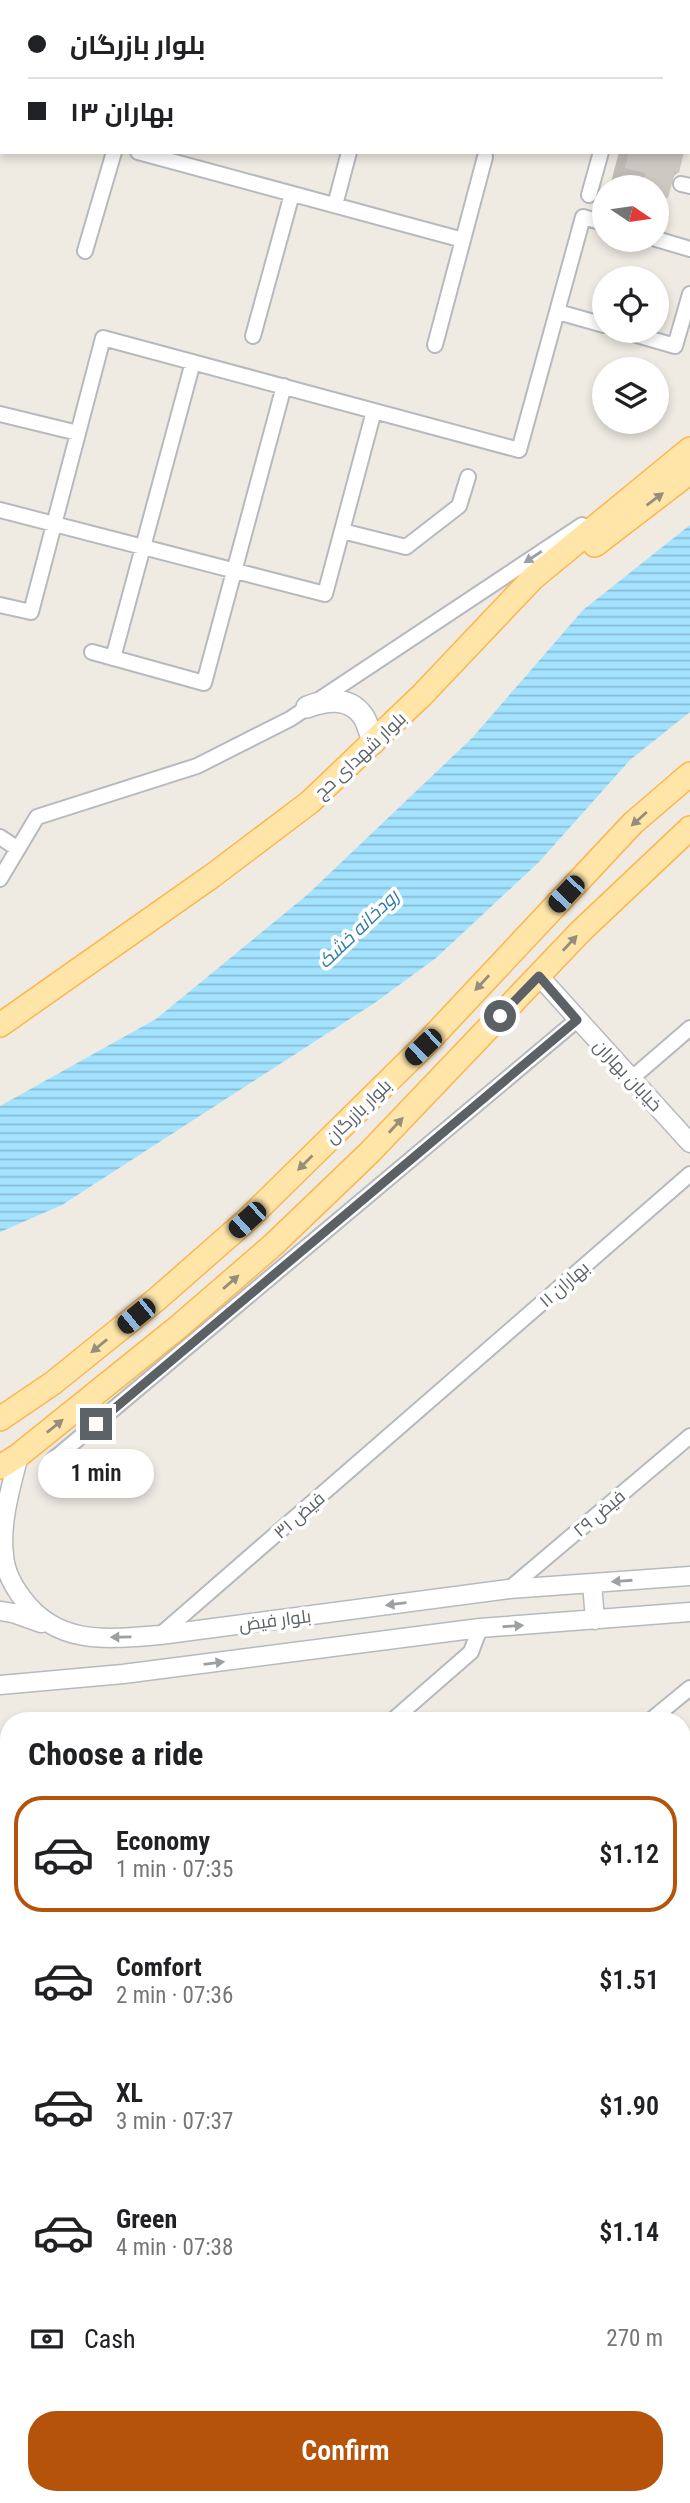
<!DOCTYPE html>
<meta charset="utf-8">
<style>
:root{--surface:#fff;--page:#f6f6f6;--text:#202124;--muted:#757577;--line:#e0e0e0;--accent:#b45309}
body{margin:0;font-family:"Roboto Condensed",Cairo,sans-serif;background:var(--page);color:var(--text);height:100vh;display:flex;flex-direction:column;font-size:26px;white-space:nowrap}
*{box-sizing:border-box;margin:0}
p{font-size:23px;color:var(--muted)}
.icon{flex:none;width:38px;height:38px;fill:none;stroke:currentColor;stroke-width:2;stroke-linecap:round;stroke-linejoin:round}
.map{position:relative;flex:1;overflow:hidden}
.panel{position:absolute;left:0px;top:1712px;width:691px;height:793px;display:flex;flex-direction:column;background:var(--surface);border-radius:28px 28px 0 0;box-shadow:0 4px 10px #0003}
.panel>*{flex:none}
.banner{position:absolute;left:0px;top:0px;width:691px;height:154px;box-shadow:0 4px 10px #0003;display:grid;align-content:center;height:154px;padding:0 28px;background:var(--surface)}
.needle{width:46px;rotate:103deg}
.buttons{position:absolute;left:592px;top:175px;display:grid;gap:14px}
.buttons a{display:grid;place-items:center;width:77px;height:77px;border-radius:50%;background:var(--surface);box-shadow:0 4px 10px #0003;font-size:35px}
.end{position:absolute;width:32px;height:32px;margin:-16px;border:9px solid #5b6165;background:#fff;box-shadow:0 0 0 4px #fff}
.from{border-radius:50%}
.bubble{position:absolute;height:49px;border-radius:24px;background:var(--surface);box-shadow:0 4px 10px #0003;font-size:23px;font-weight:600;line-height:49px;text-align:center}
.car{position:absolute;width:21px;height:42px;margin:-21px -10px;border-radius:9px;box-shadow:0 0 5px 2px #0007;background:linear-gradient(#222 24%,#8ab4d8 0 40%,#222 0 76%,#8ab4d8 0 86%,#222 0)}
.banner b{display:flex;align-items:center;gap:24px;height:66px;font-size:26px}
.banner b+b{border-top:2px solid var(--line)}
.banner i{width:18px;height:18px;background:var(--text)}
ul{padding:0;list-style:none}
li{display:flex;align-items:center;gap:21px;height:116px;margin:0 14px 10px;padding:0 14px;border:4px solid transparent;border-radius:28px}
li div{flex:1}
li b{display:block;font-size:26px}
li em{font-style:normal;font-weight:600}
li.on{border-color:var(--accent)}
li>.icon{width:63px;height:63px;stroke-width:1.5}
h2{padding:0 28px;font-size:32px;line-height:84px}
.pay{display:flex;align-items:center;gap:18px;height:77px;padding:0 28px;font-size:26px}
.pay p{margin-inline-start:auto}
.action{display:flex;gap:14px;margin-top:auto;padding:14px 28px}
.action a{flex:1;height:80px;border-radius:28px;background:var(--accent);color:#fff;font-size:28px;font-weight:600;line-height:80px;text-align:center}
.map>svg:first-child{display:block}
.green{fill:#c3e9bd}
.water{fill:url(#water-rules)}
.shadow{fill:#0003}
.building{fill:#ccc8c2}
.lines{fill:none;stroke-linecap:round;stroke-linejoin:round}
.minor-casing{stroke:#b6babe;stroke-width:18}
.tertiary-casing{stroke:#b6babe;stroke-width:21}
.secondary-casing{stroke:#b4babf;stroke-width:24}
.primary-casing{stroke:#ffb54c;stroke-width:26}
.minor{stroke:#fff;stroke-width:14}
.tertiary{stroke:#fff;stroke-width:18}
.secondary{stroke:#fff;stroke-width:21}
.primary{stroke:#ffe5a8;stroke-width:23}
.oneway{fill:#948f7c}
.oneway2{fill:#9da0a3}
.route{stroke:#5b6165;stroke-width:9}
.labels{text-anchor:middle;dominant-baseline:central;stroke-width:7;stroke-linejoin:round;paint-order:stroke}
.street-label{font-size:18px;fill:#5b6165;stroke:#fff}
.water-label{font-size:19px;font-style:italic;fill:#327ba8;stroke:#fff}
</style>
<div class="map">
<svg width="690" height="2503" viewBox="0 0 690 2503">
<defs>
<pattern id="water-rules" width="6" height="5" patternUnits="userSpaceOnUse" patternTransform="scale(1.75)"><rect width="6" height="5" fill="#a3e3ff"/><path d="M0 2.5h6" fill="none" stroke="#88bbd2"/></pattern>
</defs>
<rect width="100%" height="100%" fill="#efebe3"/>
<path class="green" d="M43 2496H379L384 2503H36Z"/>
<path class="water" d="M690 525V712L630 760 539 862 436 958 376 1002 62 1205 0 1232V1106L156 1019 307 895 473 737 583 610Z"/>
<path class="shadow" d="M666 0H690V35V2H665Z
M619 152H683L678 172 671 179 667 197 656 208V187H631L611 182Z"/>
<path class="building" d="M629 152H684L679 173 675 172 668 198 656 195V187H642L645 173 625 168Z"/>
<g class="lines">
<g class="minor-casing">
<path id="minor" d="M209 1V0
M349 2 350 0
M376 2 377 0
M498 2V0
M642 2V0
M0 115 2 116
M138 152 463 240
M681 184 690 186
M589 195 601 152
M335 205 349 152
M656 239 690 249
M85 251 114 152
M558 312 604 325
M623 331 675 346 690 294
M253 336 292 194
M435 345 485 157
M0 414 78 433
M0 510 325 594 374 411
M342 531 406 547 459 506 468 477
M0 605 31 612 103 338 519 450 583 217 604 223
M92 652 204 683 284 386
M113 658 193 362
M0 837 18 849
M0 879 37 817 197 766 290 719 582 525
M632 1078 690 1028
M54 1459 577 1020
M509 1589 690 1436
M160 1635 690 1174
M393 1720 471 1652 480 1628
M651 1720 690 1688
M0 1862 9 1854
M0 1903 9 1918
M682 1948 690 1941
M0 2022 9 2012
M0 2198 9 2188
M0 2430 9 2421
M682 2457 690 2451
M428 2496 434 2503
M626 2503 636 2496"/>
</g>
<g class="tertiary-casing">
<path id="tertiary" d="M539 976 690 1143
M19 1455C11 1487 0 1522 4 1555 5 1571 13 1586 23 1599 58 1646 108 1639 160 1635L509 1589 690 1576
M592 1583 595 1620
M0 1611 13 1613 41 1623
M0 1685 123 1674 480 1628 690 1612"/>
</g>
<g class="secondary-casing">
<path id="secondary" d="M307 707C326 700 349 696 363 716 368 723 370 735 374 743"/>
</g>
<g class="primary-casing">
<path id="primary" d="M595 545 690 472
M0 1025 212 876 310 802 422 695 533 578 690 449
M0 1419 53 1383 157 1299 247 1220 423 1047 633 823 690 774
M0 1467 19 1455 177 1328 273 1245 369 1153 581 931 690 828"/>
</g>
<use href="#minor" class="minor"/>
<use href="#tertiary" class="tertiary"/>
<use href="#secondary" class="secondary"/>
<use href="#primary" class="primary"/>
</g>
<defs><path id="oneway-solid" d="M-6-.8H1V-3.2L6.5 0L1 3.2V.8H-6Z" transform="scale(1.75)"/></defs>
<g class="oneway">
<use href="#oneway-solid" transform="translate(655 499) rotate(-37)"/>
<use href="#oneway-solid" transform="translate(639 819) rotate(138)"/>
<use href="#oneway-solid" transform="translate(570 943) rotate(-47)"/>
<use href="#oneway-solid" transform="translate(482 983) rotate(133)"/>
<use href="#oneway-solid" transform="translate(396 1125) rotate(-47)"/>
<use href="#oneway-solid" transform="translate(305 1163) rotate(135)"/>
<use href="#oneway-solid" transform="translate(231 1282) rotate(-41)"/>
<use href="#oneway-solid" transform="translate(99 1346) rotate(141)"/>
<use href="#oneway-solid" transform="translate(55 1426) rotate(-39)"/>
</g>
<g class="oneway2">
<use href="#oneway-solid" transform="translate(533 557) rotate(147)"/>
<use href="#oneway-solid" transform="translate(622 1581) rotate(176)"/>
<use href="#oneway-solid" transform="translate(396 1604) rotate(173)"/>
<use href="#oneway-solid" transform="translate(513 1626) rotate(-4)"/>
<use href="#oneway-solid" transform="translate(121 1637) rotate(179)"/>
<use href="#oneway-solid" transform="translate(214 1663) rotate(-7)"/>
</g>
<g class="lines">
<path class="route" d="M96 1424 577 1020 539 976 500 1016"/>
</g>
<g class="labels">
<g class="street-label">
<text transform="translate(360 755) rotate(-43)">بلوار شهدای حج</text>
<text transform="translate(628 1075) rotate(47)">خیابان بهاران</text>
<text transform="translate(358 1111) rotate(-44)">بلوار بازرگان</text>
<text transform="translate(564 1284) rotate(-41)">بهاران ۱۱</text>
<text transform="translate(599 1513) rotate(-40)">فیض ۲۹</text>
<text transform="translate(299 1515) rotate(-41)">فیض ۳۱</text>
<text transform="translate(275 1620) rotate(-7)">بلوار فیض</text>
</g>
<g class="water-label">
<text transform="translate(358 929) rotate(-44)">رودخانه خشک</text>
</g>
</g>
</svg>
<div class="buttons">
<a><svg class="needle" viewBox="-14 -14 28 28"><path d="M0-13l5 13h-10z" fill="#e53935"/><path d="M0 13l5-13h-10z" fill="#757577"/></svg></a>
<a><svg class="icon" aria-label="locate" viewBox="0 0 24 24"><circle cx="12" cy="12" r="6"/><path d="M12 2v4M12 18v4M2 12h4M18 12h4"/></svg></a>
<a><svg class="icon" aria-label="layers" viewBox="0 0 24 24"><path d="M12 4l9 5-9 5-9-5zM3 14l9 5 9-5"/></svg></a>
</div>
<i class="end from" style="left:500px;top:1016px"></i>
<i class="end" style="left:96px;top:1424px"></i>
<div class="bubble" style="left:38px;top:1449px;width:116px">1 min</div>
<i class="car" style="left:566px;top:894px;rotate:223deg"></i>
<i class="car" style="left:423px;top:1047px;rotate:226deg"></i>
<i class="car" style="left:247px;top:1220px;rotate:228deg"></i>
<i class="car" style="left:136px;top:1316px;rotate:231deg"></i>
<div class="banner">
<b><i class="from"></i>بلوار بازرگان</b>
<b><i></i>بهاران ۱۳</b>
</div>
<section class="panel">
<h2>Choose a ride</h2>
<ul>
<li class="on"><svg class="icon" aria-label="car" viewBox="0 0 24 24"><path d="M5 17H2v-5l4-1 3-4h7l3 4 3 1v5h-3M9 17h6M6 11h13"/><circle cx="7" cy="17" r="2"/><circle cx="17" cy="17" r="2"/></svg><div><b>Economy</b><p>1 min · 07:35</p></div><em>$1.12</em></li>
<li><svg class="icon" aria-label="car" viewBox="0 0 24 24"><path d="M5 17H2v-5l4-1 3-4h7l3 4 3 1v5h-3M9 17h6M6 11h13"/><circle cx="7" cy="17" r="2"/><circle cx="17" cy="17" r="2"/></svg><div><b>Comfort</b><p>2 min · 07:36</p></div><em>$1.51</em></li>
<li><svg class="icon" aria-label="car" viewBox="0 0 24 24"><path d="M5 17H2v-5l4-1 3-4h7l3 4 3 1v5h-3M9 17h6M6 11h13"/><circle cx="7" cy="17" r="2"/><circle cx="17" cy="17" r="2"/></svg><div><b>XL</b><p>3 min · 07:37</p></div><em>$1.90</em></li>
<li><svg class="icon" aria-label="car" viewBox="0 0 24 24"><path d="M5 17H2v-5l4-1 3-4h7l3 4 3 1v5h-3M9 17h6M6 11h13"/><circle cx="7" cy="17" r="2"/><circle cx="17" cy="17" r="2"/></svg><div><b>Green</b><p>4 min · 07:38</p></div><em>$1.14</em></li>
</ul>
<div class="pay"><svg class="icon" aria-label="cash" viewBox="0 0 24 24"><path d="M3 7h18v10H3z"/><circle cx="12" cy="12" r="2"/></svg>Cash<p>270 m</p></div>
<div class="action"><a>Confirm</a></div>
</section>
</div>
